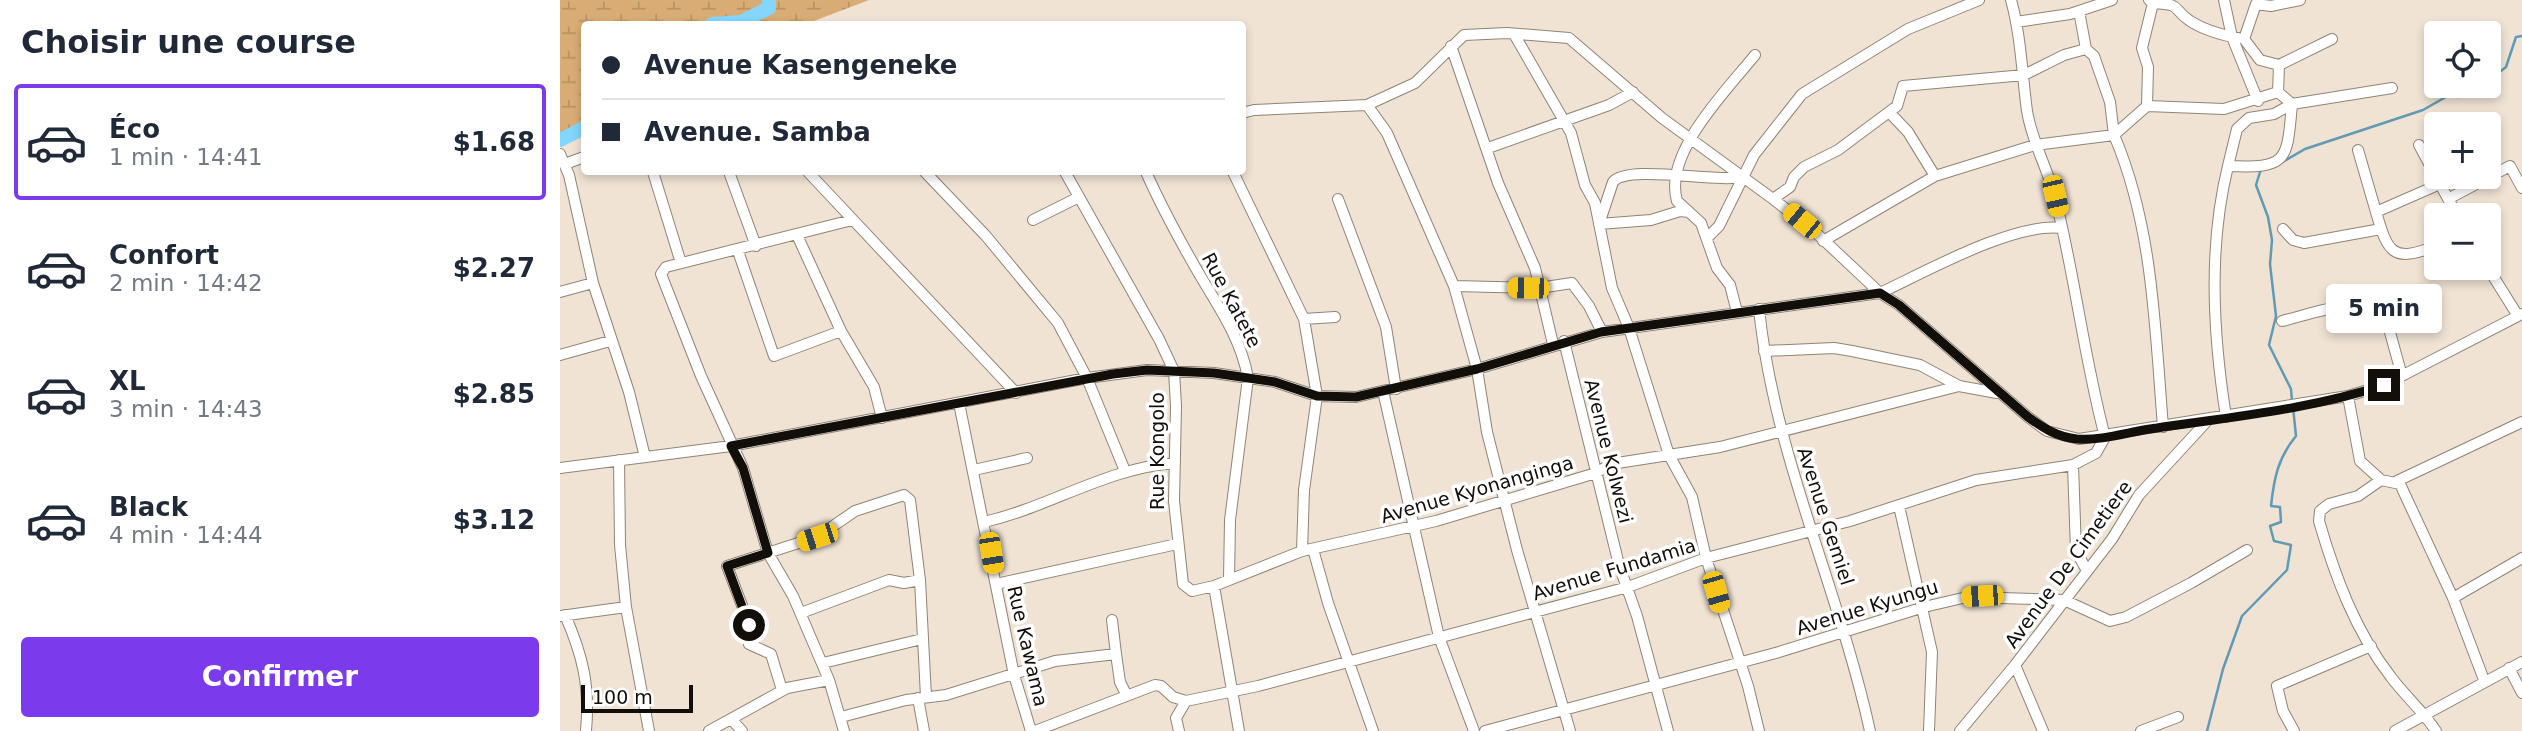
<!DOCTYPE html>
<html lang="fr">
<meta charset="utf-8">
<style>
:root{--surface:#fff;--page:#f6f6f7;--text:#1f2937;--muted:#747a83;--line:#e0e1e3;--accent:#7c3aed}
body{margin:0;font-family:"DejaVu Sans",sans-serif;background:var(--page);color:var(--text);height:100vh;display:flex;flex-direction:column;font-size:26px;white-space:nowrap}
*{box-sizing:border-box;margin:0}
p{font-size:23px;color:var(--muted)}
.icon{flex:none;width:38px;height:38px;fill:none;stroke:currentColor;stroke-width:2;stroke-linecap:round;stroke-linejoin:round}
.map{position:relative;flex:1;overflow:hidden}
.drawer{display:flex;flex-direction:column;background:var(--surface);width:560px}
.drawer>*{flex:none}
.hud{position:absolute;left:21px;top:21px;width:665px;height:154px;border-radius:7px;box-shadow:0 4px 10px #0003;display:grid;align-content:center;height:154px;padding:0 21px;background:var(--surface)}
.tools{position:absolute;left:1864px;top:21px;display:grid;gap:14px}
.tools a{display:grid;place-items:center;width:77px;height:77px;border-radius:7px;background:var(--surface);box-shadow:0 4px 10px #0003;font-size:35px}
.scale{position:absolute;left:21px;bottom:18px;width:112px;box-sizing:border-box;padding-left:7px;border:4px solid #120e09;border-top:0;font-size:19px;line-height:24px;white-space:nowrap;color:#120e09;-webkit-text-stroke:5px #fff;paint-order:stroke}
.end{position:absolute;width:32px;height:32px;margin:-16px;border:9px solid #120e09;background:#fff;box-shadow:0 0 0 4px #fff}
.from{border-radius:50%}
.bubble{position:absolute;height:49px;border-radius:7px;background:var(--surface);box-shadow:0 4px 10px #0003;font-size:23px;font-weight:800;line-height:49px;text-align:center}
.car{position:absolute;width:21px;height:42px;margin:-21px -10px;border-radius:9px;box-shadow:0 0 5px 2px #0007;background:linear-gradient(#f5c518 24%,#345 0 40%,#f5c518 0 76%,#345 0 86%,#f5c518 0)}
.hud b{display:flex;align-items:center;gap:24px;height:66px;font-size:26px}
.hud b+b{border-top:2px solid var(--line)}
.hud i{width:18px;height:18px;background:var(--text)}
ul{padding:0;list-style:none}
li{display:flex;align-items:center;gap:21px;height:116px;margin:0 14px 10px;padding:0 7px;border:4px solid transparent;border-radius:7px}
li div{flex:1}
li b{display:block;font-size:26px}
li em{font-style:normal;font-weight:800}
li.active{border-color:var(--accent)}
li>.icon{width:63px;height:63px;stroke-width:1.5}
h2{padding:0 21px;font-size:32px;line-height:84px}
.action{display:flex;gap:14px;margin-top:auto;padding:14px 21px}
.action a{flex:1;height:80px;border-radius:7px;background:var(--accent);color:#fff;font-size:28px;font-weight:800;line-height:80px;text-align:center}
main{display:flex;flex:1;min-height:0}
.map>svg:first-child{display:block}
.wetland{fill:url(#wetland-marsh)}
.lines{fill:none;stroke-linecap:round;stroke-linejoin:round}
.stream{stroke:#619ab5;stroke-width:2.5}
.river{stroke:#83d6ff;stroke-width:14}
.minor-casing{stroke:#8f8475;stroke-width:12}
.minor{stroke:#fff;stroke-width:10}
.route{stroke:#120e09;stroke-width:9}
.labels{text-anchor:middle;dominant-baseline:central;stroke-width:7;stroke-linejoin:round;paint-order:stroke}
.street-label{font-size:19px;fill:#120e09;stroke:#fff}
</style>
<main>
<section class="drawer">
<h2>Choisir une course</h2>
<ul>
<li class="active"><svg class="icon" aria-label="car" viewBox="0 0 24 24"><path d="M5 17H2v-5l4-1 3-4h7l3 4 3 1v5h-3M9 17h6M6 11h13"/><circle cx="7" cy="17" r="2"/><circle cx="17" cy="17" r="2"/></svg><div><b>Éco</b><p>1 min · 14:41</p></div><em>$1.68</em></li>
<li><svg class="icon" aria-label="car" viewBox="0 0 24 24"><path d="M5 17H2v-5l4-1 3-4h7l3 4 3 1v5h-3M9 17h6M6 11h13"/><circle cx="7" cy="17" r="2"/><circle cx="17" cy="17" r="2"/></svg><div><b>Confort</b><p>2 min · 14:42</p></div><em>$2.27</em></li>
<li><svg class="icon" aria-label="car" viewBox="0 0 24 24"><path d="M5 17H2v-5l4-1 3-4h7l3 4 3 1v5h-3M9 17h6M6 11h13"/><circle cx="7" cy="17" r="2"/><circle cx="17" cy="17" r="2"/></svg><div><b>XL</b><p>3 min · 14:43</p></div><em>$2.85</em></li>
<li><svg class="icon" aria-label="car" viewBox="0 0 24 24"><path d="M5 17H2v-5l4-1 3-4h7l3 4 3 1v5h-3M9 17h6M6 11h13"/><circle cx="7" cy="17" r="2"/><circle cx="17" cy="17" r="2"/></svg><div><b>Black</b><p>4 min · 14:44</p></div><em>$3.12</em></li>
</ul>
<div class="action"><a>Confirmer</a></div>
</section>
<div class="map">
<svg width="1962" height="731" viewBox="0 0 1962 731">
<defs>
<pattern id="wetland-marsh" width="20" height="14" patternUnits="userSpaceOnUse" patternTransform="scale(1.75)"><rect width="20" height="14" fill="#d8ac74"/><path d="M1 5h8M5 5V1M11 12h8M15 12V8" fill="none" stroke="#b89363"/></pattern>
</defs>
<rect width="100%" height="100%" fill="#f0e3d4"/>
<path class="wetland" d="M0 0H309L246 24H24V131L0 144Z"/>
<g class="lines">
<path class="stream" d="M1928 81 1946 67 1956 37 1962 36
M1714 167 1745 149 1863 110 1891 94 1898 97 1919 86
M1701 169 1696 185 1708 217 1712 240 1710 264 1716 316 1709 345 1731 389 1732 401
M1647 731 1663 669 1682 616 1727 570 1731 545 1714 541 1710 526 1721 522 1720 507 1711 506C1714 478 1718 458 1736 436L1733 407"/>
<path class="river" d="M152 24 181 22 209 8V0
M0 140 24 128"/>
<g class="minor-casing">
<path id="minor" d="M1593 0V3C1624 5 1610 7 1630 21 1644 30 1662 35 1678 38
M1664 0 1672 37 1698 101
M1456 22 1510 14 1552 0
M954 34 1011 133 1025 185 1035 203 1052 288 1069 328 1109 455 1132 497 1146 558 1188 686 1199 731
M891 46 938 183 975 268 993 344
M1719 65 1700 60 1684 39 1696 4 1711 6 1740 0
M807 105 827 133 894 286 917 369 927 432 957 550 1010 731
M1587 106 1588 67 1582 48 1593 3 1589 0
M1329 112 1348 132 1375 176
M682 113 694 110 807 105 855 83 904 35 947 33 1009 38 1102 118 1213 199
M1859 145 1880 184
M928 148 1049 105 1073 92
M1798 150 1816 212 1880 184 1897 215
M0 154 9 175 33 283 69 392 85 457
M5 164 24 157
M1668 166 1677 129 1689 118 1714 114 1732 104 1832 88
M93 172 121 263
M169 172 196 246
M248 172 456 393
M365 172 426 236 498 323 527 378 565 471
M505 172 599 339 614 371 616 406 614 501 623 584 632 591 654 586 742 551 876 521 1036 473 1051 464 1160 447 1399 386
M586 172C601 206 619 239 638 272 658 306 681 338 688 378L670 520 669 580
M673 172 744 319 775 317
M778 199 826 327 836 389
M1888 199 1950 166 1962 188
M1129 212 1120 211 1091 220 1039 224 1053 182C1067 164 1158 183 1182 177
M1816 212C1828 253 1832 263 1876 246
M473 220 519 197
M1502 228C1454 222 1365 272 1320 293L1253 230 1213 199 1230 187 1234 177 1244 167 1278 150 1337 106 1343 86 1464 75 1504 55 1526 49
M1723 229 1733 240 1744 243 1821 229
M237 235 281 331 314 387 322 418
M1148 237 1159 226 1194 155 1242 94 1348 29 1419 0
M1263 241 1375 176 1475 145 1554 135 1550 102 1534 56 1526 49 1519 11
M178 251 214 356 281 331
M1928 268 1958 316
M894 286 979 288 1012 283 1029 306 1042 332
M0 292 33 283
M1199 309C1214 455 1279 589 1310 731
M1177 312 1170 285 1157 268 1141 223 1117 201C1103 153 1167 90 1195 55
M1722 321C1748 315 1805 293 1825 314L1842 376
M1004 341 1059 565 1077 616 1108 731
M1204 351 1274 348 1292 351 1360 365 1399 386 1437 393
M0 355 50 341
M823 391 879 637 914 731
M1788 396 1800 461 1821 480 1840 484 1893 598 1924 680
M399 403 454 675 471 731
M1666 417C1653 334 1648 247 1668 166 1729 169 1727 160 1732 104L1718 92 1719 65 1772 39
M1603 427C1595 328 1593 226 1554 135L1587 106 1664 109 1718 92
M59 460 60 545 66 607 89 731
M1513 465 1516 551 1526 569
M0 468 171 446 527 378 587 370 654 373 715 382 757 396 796 397 917 369 1042 332 1320 293 1339 305 1468 417 1487 431 1519 439 1788 396 1824 385 1962 314
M414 470 467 458
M1821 480 1798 496 1769 504 1760 511 1759 521C1775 576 1795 631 1831 677 1845 696 1863 711 1876 731
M1837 481 1962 422
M1339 506 1372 652 1369 731
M424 522C490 507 546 468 615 463
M753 549 768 603 813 731
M742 551 744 490 757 396 744 319
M436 584 617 544
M654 586 679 731
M1893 598 1962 558
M241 613 329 580 344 583 360 580
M5 615C23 656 30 686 26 731
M0 616 66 607
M552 620 556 654
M263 663 362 639
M1455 665 1483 731
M1949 668 1962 693
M222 690 211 654 189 644 191 629 167 566 257 537 295 511 344 495 350 500 360 580 366 697
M358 698 364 731
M281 717 346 700 386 695 495 661 556 654 560 682 566 694
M171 719 182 731
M149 731 227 688 269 680
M284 731 269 680 233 596 208 553 183 468 141 376 101 274 106 267 292 220
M475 731 595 685 601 686 613 697 626 701 698 686 1068 587 1146 558 1290 521 1416 480 1513 465 1536 453 1545 437C1524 358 1515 276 1495 197 1487 167 1472 142 1467 111 1462 74 1461 36 1451 0
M619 731 616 718 626 701
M925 731 1219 652 1364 607 1407 597 1504 600 1550 621 1566 617 1631 583 1687 550
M1400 731 1455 665 1552 539 1579 495 1648 420
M1581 731 1618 717
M1734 731 1723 711 1717 686 1811 646
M1835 731 1962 662"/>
</g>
<use href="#minor" class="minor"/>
</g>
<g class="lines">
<path class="route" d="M189 625 167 566 208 553 183 468 171 446 553 374 587 370 654 373 715 382 757 396 796 397 917 369 1041 332 1320 293 1339 305 1468 417C1483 428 1497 437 1517 439 1543 441 1571 431 1597 428 1672 417 1752 409 1824 385"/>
</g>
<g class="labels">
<g class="street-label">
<text transform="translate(672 300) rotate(62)">Rue Katete</text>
<text transform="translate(597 451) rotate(-90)">Rue Kongolo</text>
<text transform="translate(1049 451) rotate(76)">Avenue Kolwezi</text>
<text transform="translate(917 489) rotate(-16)">Avenue Kyonanginga</text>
<text transform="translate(1266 516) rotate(72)">Avenue Gemiel</text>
<text transform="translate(1508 564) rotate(-54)">Avenue De Cimetiere</text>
<text transform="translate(1054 569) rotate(-17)">Avenue Fundamia</text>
<text transform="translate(1307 607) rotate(-17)">Avenue Kyungu</text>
<text transform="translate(468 646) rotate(77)">Rue Kawama</text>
</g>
</g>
</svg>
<div class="tools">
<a><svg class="icon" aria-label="locate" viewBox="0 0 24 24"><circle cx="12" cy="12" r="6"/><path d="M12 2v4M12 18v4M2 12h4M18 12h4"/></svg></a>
<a>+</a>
<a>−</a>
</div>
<div class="scale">100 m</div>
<i class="end from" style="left:189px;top:625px"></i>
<i class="end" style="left:1824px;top:385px"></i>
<div class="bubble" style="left:1766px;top:284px;width:116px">5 min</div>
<i class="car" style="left:1495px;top:196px;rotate:167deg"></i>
<i class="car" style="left:1242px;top:221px;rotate:309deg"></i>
<i class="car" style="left:968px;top:288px;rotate:271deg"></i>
<i class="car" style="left:257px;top:537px;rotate:252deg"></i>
<i class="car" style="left:431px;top:553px;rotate:171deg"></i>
<i class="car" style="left:1156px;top:592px;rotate:164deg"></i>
<i class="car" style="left:1422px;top:596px;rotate:267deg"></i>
<div class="hud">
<b><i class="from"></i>Avenue Kasengeneke</b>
<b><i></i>Avenue. Samba</b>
</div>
</div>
</main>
